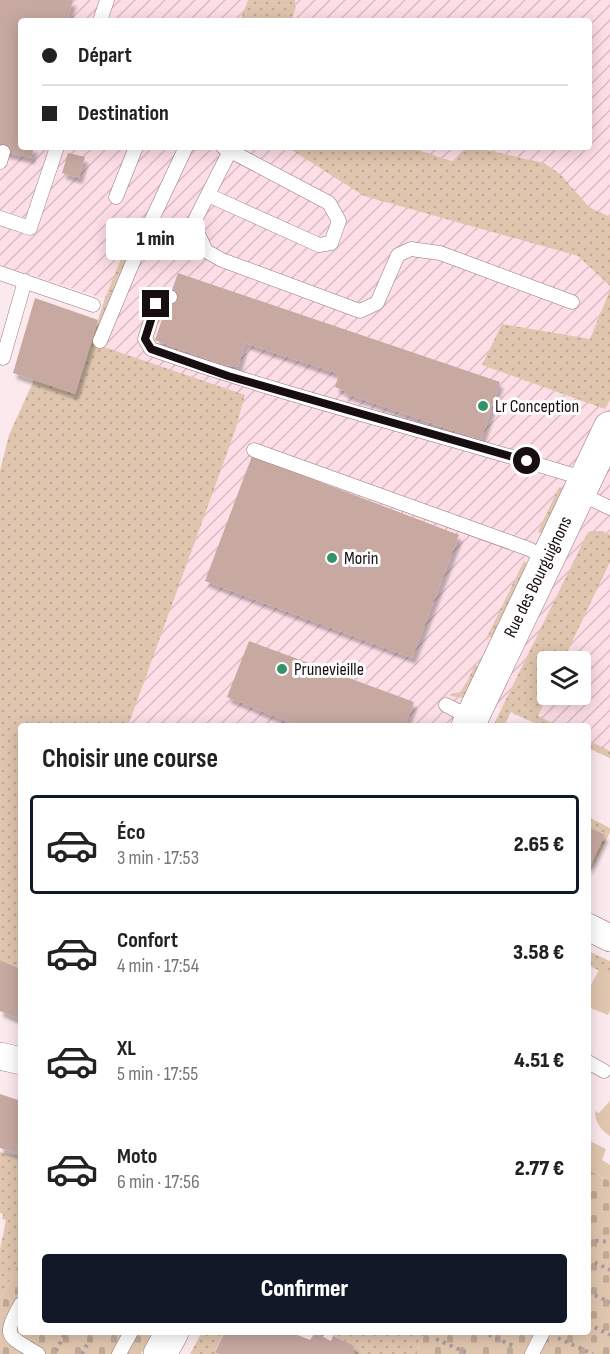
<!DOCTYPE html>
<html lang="fr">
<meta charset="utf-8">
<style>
:root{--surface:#fff;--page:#f6f6f6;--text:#222;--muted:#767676;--line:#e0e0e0;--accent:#111827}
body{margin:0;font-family:"Sofia Sans Condensed",sans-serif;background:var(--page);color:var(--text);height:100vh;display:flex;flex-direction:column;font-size:22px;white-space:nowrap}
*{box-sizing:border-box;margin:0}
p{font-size:20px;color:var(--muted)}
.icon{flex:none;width:33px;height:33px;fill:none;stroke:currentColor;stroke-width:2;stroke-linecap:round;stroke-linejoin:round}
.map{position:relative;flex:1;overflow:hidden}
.details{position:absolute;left:18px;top:723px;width:573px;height:612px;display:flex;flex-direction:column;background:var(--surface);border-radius:6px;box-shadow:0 3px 15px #0003}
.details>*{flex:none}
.hud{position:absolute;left:18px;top:18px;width:574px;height:132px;border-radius:6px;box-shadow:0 3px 15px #0003;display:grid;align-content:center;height:132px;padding:0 24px;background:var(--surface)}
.fabs{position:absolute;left:537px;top:651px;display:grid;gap:12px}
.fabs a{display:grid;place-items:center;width:54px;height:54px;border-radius:6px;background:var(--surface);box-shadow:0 3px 15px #0003;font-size:30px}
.end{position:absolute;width:27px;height:27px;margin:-14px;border:8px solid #180d10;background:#fff;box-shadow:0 0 0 3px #fff}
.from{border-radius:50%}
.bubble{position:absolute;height:42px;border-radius:6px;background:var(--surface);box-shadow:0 3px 15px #0003;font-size:20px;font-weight:800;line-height:42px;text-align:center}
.hud b{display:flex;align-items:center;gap:21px;height:57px;font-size:22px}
.hud b+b{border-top:2px solid var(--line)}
.hud i{width:15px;height:15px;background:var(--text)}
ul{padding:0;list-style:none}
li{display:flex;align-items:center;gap:18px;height:99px;margin:0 12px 9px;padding:0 12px;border:3px solid transparent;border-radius:6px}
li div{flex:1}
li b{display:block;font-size:22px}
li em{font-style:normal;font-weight:800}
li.current{border-color:var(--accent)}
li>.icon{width:54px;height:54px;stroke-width:1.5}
h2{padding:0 24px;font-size:27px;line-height:72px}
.cta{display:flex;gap:12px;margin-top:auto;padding:12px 24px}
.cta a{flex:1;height:69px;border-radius:6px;background:var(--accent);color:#fff;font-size:24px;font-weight:800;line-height:69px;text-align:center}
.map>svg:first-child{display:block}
.industrial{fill:url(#industrial-furrows);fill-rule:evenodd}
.grass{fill:url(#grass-dots)}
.cemetery{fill:url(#cemetery-stones)}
.garden{fill:#e0c6af}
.building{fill:#c7a9a2;filter:url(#shadow)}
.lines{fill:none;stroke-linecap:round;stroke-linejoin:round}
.service-casing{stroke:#92767d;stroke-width:15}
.minor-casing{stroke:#92767d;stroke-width:28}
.tertiary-casing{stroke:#92767d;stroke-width:34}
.path{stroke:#ac9ca0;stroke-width:4;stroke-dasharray:3 4.5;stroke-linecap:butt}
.service{stroke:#fff;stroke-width:14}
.minor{stroke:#fff;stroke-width:27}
.tertiary{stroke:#fff;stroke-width:33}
.route{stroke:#180d10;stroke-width:8}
.poi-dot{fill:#34926a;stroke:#fff;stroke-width:2}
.labels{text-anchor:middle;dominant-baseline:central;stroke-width:6;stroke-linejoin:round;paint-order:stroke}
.poi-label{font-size:18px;fill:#180d10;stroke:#fff;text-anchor:start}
.street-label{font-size:18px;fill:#180d10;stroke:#fff}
</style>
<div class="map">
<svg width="610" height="1354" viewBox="0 0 610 1354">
<defs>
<pattern id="industrial-furrows" width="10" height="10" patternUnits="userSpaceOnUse" patternTransform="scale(1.5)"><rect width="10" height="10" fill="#fedee6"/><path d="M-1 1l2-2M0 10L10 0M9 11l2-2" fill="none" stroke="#d9bdc4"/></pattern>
<pattern id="grass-dots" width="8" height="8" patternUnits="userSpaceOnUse" patternTransform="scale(1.5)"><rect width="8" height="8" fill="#e0c6af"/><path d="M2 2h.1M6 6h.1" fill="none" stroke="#bfa996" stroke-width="1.8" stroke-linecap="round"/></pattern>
<pattern id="cemetery-stones" width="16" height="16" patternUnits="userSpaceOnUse" patternTransform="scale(1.5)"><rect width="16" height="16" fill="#e0c6af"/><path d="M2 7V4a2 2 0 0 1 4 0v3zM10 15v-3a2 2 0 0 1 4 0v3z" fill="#bfa996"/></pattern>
<filter id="shadow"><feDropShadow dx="3.5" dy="6" stdDeviation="1.5" flood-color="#0004"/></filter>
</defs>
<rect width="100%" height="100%" fill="#fce9ee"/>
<path class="industrial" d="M0 0H610V758L588 748V726H541L491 705 468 726H21L0 471 9 435 34 380 75 393 105 299 0 265ZM21 21H590V147H21ZM548 662H580V694H548Z"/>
<path class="grass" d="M248 0H295L296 7 291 21H240Z
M287 147H409L454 162 469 147H473L544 163 560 174 589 207 610 217V286L578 256 364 196Z
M130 237 145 246 104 347 245 395 235 431 128 726H21V969L0 960V471L9 435 34 380 75 393 105 298Z
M610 290V400L605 409 482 365 502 324 590 339Z
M559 487 567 496 544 534 538 532Z
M595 531H601L610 534V562L563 661 548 662V695L538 716 558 726H541L511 712 504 726H493L588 532Z
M524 561 532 571 500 638 487 637Z
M475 664 478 668 464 698 450 696 451 694 460 692 468 680Z
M588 740 610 751V758L588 748Z
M588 817 610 828V832L588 877Z
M588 951 610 961V976L588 965Z
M0 1152 21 1157V1260L0 1298V1249L6 1220 2 1219 3 1214 0 1213Z
M202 1332H225L215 1351 220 1354H190Z
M333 1332H426L415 1354H355L352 1352 355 1346 333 1336Z"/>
<path class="cemetery" d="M588 1170 610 1181V1354H415L426 1332H588Z
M21 1260V1332H153L141 1354H0V1298Z"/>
<path class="garden" d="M599 970 610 976V1010L608 1015 588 1007V990Z
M610 1101V1136C601 1130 595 1123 595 1111L599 1113Z
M588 1140 606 1149 602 1160 610 1165V1181L588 1170Z"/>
<path class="building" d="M0 0H73L67 21H21V147H34L31 158 0 151Z
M68 153 85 157 79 178 62 173Z
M178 273 500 382 481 440 344 393 345 391 335 387 339 374 245 343 238 367 220 364 155 340Z
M35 298 98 320 75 394 13 373Z
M252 456 459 535 412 658 205 581Z
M249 641 414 702 405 726H298L227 697Z
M588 827 605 835 588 870Z
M0 960 21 969V1020L0 1011Z
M0 1094 21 1101V1134L16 1153 0 1148Z
M225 1332H290L310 1340 315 1333 331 1341 333 1336 355 1346 352 1352 355 1354H220L215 1352Z"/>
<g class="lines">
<g class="service-casing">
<path id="service" d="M100 21 107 0
M230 151 196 218 197 232 206 251 222 260 360 311 377 303 398 255 411 249 440 253 572 302
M0 162 3 152
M208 195 319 245 331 243 339 221 329 203 223 147
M116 197 136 147
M0 218 30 228 57 147
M0 273 93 305
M170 297 163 296 156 304 145 339 151 349C294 399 441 434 585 479
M100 341 140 245 186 147
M3 358 25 281
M254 450 529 549 547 559
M579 493 610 508
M446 705 471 718
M588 1062 604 1071
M21 1304C2 1338 7 1335 38 1354
M119 1354 131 1332
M532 1354 543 1332"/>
</g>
<g class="minor-casing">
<path id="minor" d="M588 927 610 938
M0 1056 21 1061"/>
</g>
<g class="tertiary-casing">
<path id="tertiary" d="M468 726 610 428
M160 1354 172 1332"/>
</g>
<path class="path" d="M588 1240 610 1242
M588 1259 610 1270
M588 1292 610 1302
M588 1324 610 1335
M482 1332 516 1347
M321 1336 323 1332
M558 1338 593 1354
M436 1339 469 1354
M56 1351 66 1332
M82 1354 94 1332"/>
<use href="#service" class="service"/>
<use href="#minor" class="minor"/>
<use href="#tertiary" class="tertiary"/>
</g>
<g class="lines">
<path class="route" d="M156 304 145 339 151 349 228 376 527 461"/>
</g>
<g class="poi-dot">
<circle cx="483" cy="406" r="6"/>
<circle cx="332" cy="558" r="6"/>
<circle cx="282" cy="669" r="6"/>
</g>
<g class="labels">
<g class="poi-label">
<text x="495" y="406">Lr Conception</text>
<text x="344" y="558">Morin</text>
<text x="294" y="669">Prunevieille</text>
</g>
<g class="street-label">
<text transform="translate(538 577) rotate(-64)">Rue des Bourguignons</text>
</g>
</g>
</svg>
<div class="fabs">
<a><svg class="icon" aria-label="layers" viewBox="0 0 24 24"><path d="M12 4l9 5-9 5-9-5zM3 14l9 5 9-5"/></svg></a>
</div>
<i class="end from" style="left:527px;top:461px"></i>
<i class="end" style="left:156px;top:304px"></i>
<div class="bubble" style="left:106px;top:218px;width:99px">1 min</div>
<div class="hud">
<b><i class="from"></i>Départ</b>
<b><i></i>Destination</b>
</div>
<section class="details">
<h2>Choisir une course</h2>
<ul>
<li class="current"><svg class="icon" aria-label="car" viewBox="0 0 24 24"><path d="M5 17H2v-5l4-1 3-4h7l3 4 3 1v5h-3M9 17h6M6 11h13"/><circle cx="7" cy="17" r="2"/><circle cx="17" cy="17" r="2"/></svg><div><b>Éco</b><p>3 min · 17:53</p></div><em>2.65 €</em></li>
<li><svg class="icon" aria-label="car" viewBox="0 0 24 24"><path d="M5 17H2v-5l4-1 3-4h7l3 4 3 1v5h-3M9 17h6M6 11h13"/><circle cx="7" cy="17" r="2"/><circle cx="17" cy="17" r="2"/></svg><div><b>Confort</b><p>4 min · 17:54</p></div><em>3.58 €</em></li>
<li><svg class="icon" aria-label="car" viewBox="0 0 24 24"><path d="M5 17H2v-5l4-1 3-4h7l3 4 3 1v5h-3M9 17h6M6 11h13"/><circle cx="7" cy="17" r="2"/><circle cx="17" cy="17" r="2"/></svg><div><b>XL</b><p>5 min · 17:55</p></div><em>4.51 €</em></li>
<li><svg class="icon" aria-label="car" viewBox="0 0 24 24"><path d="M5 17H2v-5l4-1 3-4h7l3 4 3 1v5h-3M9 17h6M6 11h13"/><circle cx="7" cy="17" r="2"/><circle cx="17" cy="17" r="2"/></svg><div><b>Moto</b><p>6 min · 17:56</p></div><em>2.77 €</em></li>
</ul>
<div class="cta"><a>Confirmer</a></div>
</section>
</div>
